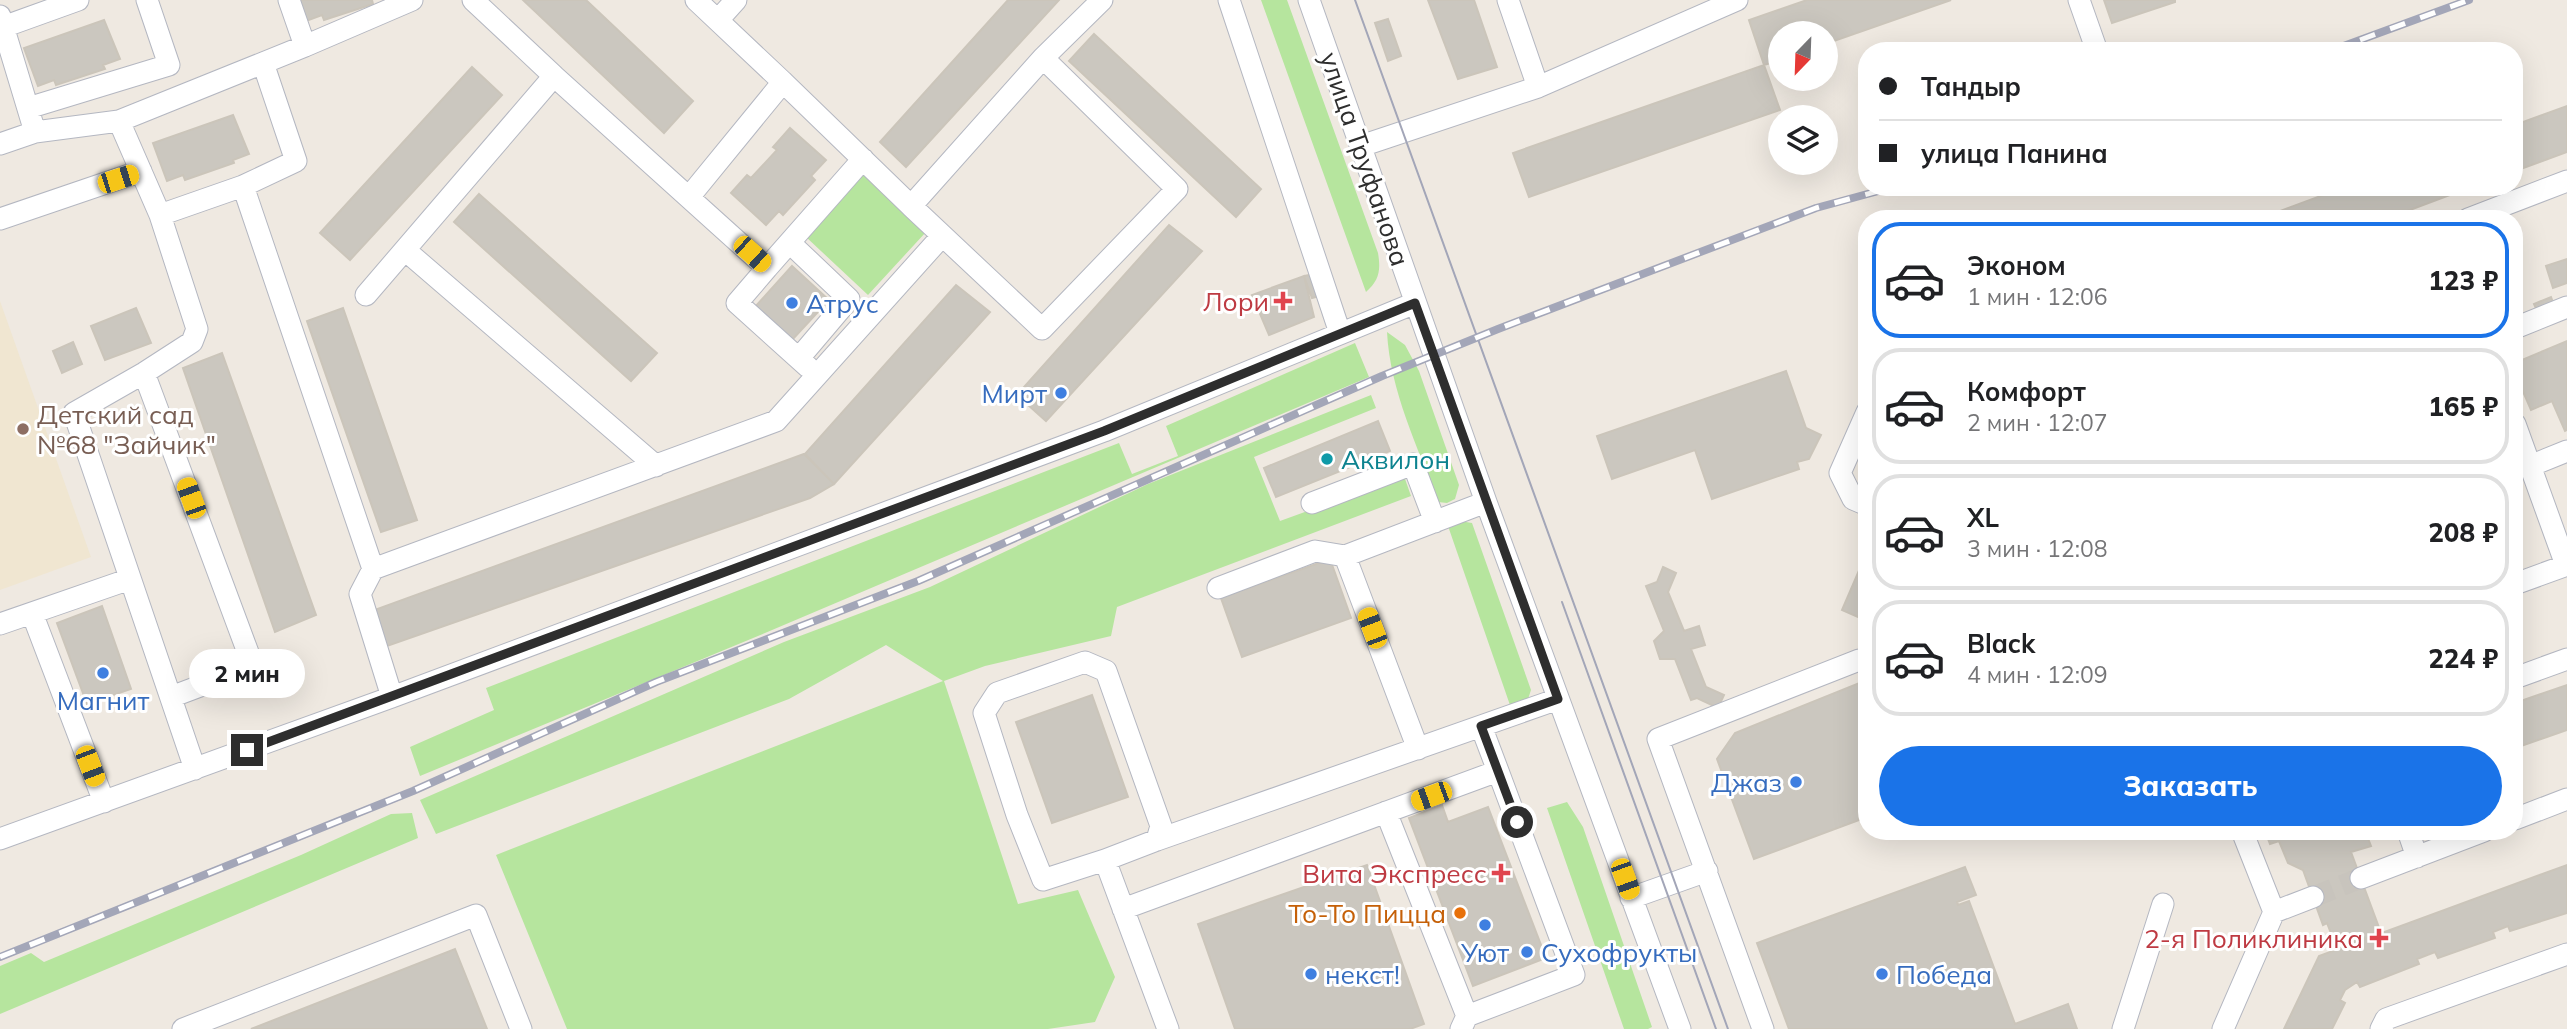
<!DOCTYPE html>
<html lang="ru">
<meta charset="utf-8">
<style>
:root{--surface:#fff;--page:#f2f2f2;--text:#202124;--muted:#757577;--line:#e0e0e0;--accent:#1a73e8}
body{margin:0;font-family:Mulish,sans-serif;background:var(--page);color:var(--text);height:100vh;display:flex;flex-direction:column;font-size:26px;white-space:nowrap}
*{box-sizing:border-box;margin:0}
p{font-size:23px;color:var(--muted)}
.icon{flex:none;width:38px;height:38px;fill:none;stroke:currentColor;stroke-width:2;stroke-linecap:round;stroke-linejoin:round}
.map{position:relative;flex:1;overflow:hidden}
.side{position:absolute;left:1858px;top:210px;width:665px;height:630px;display:flex;flex-direction:column;background:var(--surface);border-radius:28px;box-shadow:0 7px 28px #0002}
.side>*{flex:none}
.top-card{position:absolute;left:1858px;top:42px;width:665px;height:154px;border-radius:28px;box-shadow:0 7px 28px #0002;display:grid;align-content:center;height:154px;padding:0 21px;background:var(--surface)}
.needle{width:46px;rotate:203deg}
.buttons{position:absolute;left:1768px;top:21px;display:grid;gap:14px}
.buttons a{display:grid;place-items:center;width:70px;height:70px;border-radius:50%;background:var(--surface);box-shadow:0 7px 28px #0002;font-size:35px}
.end{position:absolute;width:32px;height:32px;margin:-16px;border:9px solid #2e2e2e;background:#fff;box-shadow:0 0 0 4px #fff}
.from{border-radius:50%}
.bubble{position:absolute;height:49px;border-radius:24px;background:var(--surface);box-shadow:0 7px 28px #0002;font-size:23px;font-weight:800;line-height:49px;text-align:center}
.car{position:absolute;width:21px;height:42px;margin:-21px -10px;border-radius:9px;box-shadow:0 0 5px 2px #0007;background:linear-gradient(#f5c518 24%,#345 0 40%,#f5c518 0 76%,#345 0 86%,#f5c518 0)}
.top-card b{display:flex;align-items:center;gap:24px;height:66px;font-size:26px}
.top-card b+b{border-top:2px solid var(--line)}
.top-card i{width:18px;height:18px;background:var(--text)}
ul{padding:12px 0 0;list-style:none}
li{display:flex;align-items:center;gap:21px;height:116px;margin:0 14px 10px;padding:0 7px;border:4px solid var(--line);border-radius:28px}
li div{flex:1}
li b{display:block;font-size:26px}
li em{font-style:normal;font-weight:800}
li.active{border-color:var(--accent)}
li>.icon{width:63px;height:63px;stroke-width:1.5}
.cta{display:flex;gap:14px;margin-top:auto;padding:14px 21px}
.cta a{flex:1;height:80px;border-radius:42px;background:var(--accent);color:#fff;font-size:28px;font-weight:800;line-height:80px;text-align:center}
.map>svg:first-child{display:block}
.education{fill:#f0e6d1}
.green{fill:#b6e59e}
.building{fill:#cbc7bf;stroke:#cbc5ba;stroke-width:2}
.lines{fill:none;stroke-linecap:round;stroke-linejoin:round}
.minor-tunnel{stroke:#c8c4bd;stroke-width:21;stroke-dasharray:21 10;stroke-linecap:butt}
.minor-casing{stroke:#b4b7c1;stroke-width:23}
.minor{stroke:#fff;stroke-width:21}
.tram{stroke:#a3a6b8;stroke-width:2}
.rail-casing{stroke:#a3a6b8;stroke-width:8}
.rail{stroke:#fff;stroke-width:5;stroke-dasharray:16;stroke-linecap:butt}
.route{stroke:#2e2e2e;stroke-width:9}
.health-dot{fill:#e0444e;stroke:#fff;stroke-width:2.5}
.shop-dot{fill:#3f7fe0;stroke:#fff;stroke-width:2.5}
.education-dot{fill:#8d6e63;stroke:#fff;stroke-width:2.5}
.culture-dot{fill:#0f9aa8;stroke:#fff;stroke-width:2.5}
.food-dot{fill:#e8710a;stroke:#fff;stroke-width:2.5}
.labels{text-anchor:middle;dominant-baseline:central;stroke-width:6;stroke-linejoin:round;paint-order:stroke}
.street-label{font-size:26px;fill:#2e2e2e;stroke:#fff}
.health-label{font-size:26px;fill:#be3a42;stroke:#fff;text-anchor:end}
.shop-label{font-size:26px;fill:#366cbe;stroke:#fff;text-anchor:start}
.education-label{font-size:26px;fill:#785e54;stroke:#fff;text-anchor:start}
.culture-label{font-size:26px;fill:#0d838f;stroke:#fff;text-anchor:start}
.food-label{font-size:26px;fill:#c56008;stroke:#fff;text-anchor:end}
</style>
<div class="map">
<svg width="2567" height="1029" viewBox="0 0 2567 1029">
<rect width="100%" height="100%" fill="#efe9e1"/>
<path class="education" d="M0 301 91 557 0 590Z"/>
<path class="green" d="M1261 0H1287L1378 253C1381 271 1379 280 1366 292Z
M865 171 926 232 868 295 806 237Z
M1387 332 1405 345 1419 371 1459 485 1455 499 1447 503 1438 502C1418 447 1390 391 1387 332Z
M1355 343 1369 377 765 633 420 776 410 747 494 710 486 688 1119 443 1132 474 1178 456 1166 426Z
M1371 395 1376 408 1254 457 1280 521 1404 476 1411 496 1117 607 1111 636 985 666 944 681 1018 904 1078 890 1115 977 1095 1022 1048 1029H567L496 855 943 681 886 645 789 699 436 834 420 800 784 642 930 587 1148 484Z
M1460 521 1472 523 1531 690 1527 702 1511 708 1448 526Z
M1567 802 1583 827 1652 1027 1648 1029H1624L1547 808Z
M412 813 418 838 0 1014V966L31 953 44 962 301 855 391 814Z"/>
<path class="building" d="M298 0H372L373 4 324 20 322 15 306 21Z
M523 0H586L693 101 664 133Z
M1008 0H1059L906 167 880 142Z
M1428 0H1474L1497 67 1458 79Z
M1807 0H1951L1825 44V33H1780V60L1764 65 1749 20Z
M2104 0H2175V2L2112 23Z
M1388 19 1401 56 1388 61 1375 23Z
M104 20 120 59 103 65 105 69 56 85 54 80 38 86 24 48Z
M1094 34 1261 189 1236 217 1069 61Z
M1764 65 1780 110 1529 197 1513 153Z
M472 67 502 95 350 260 320 233Z
M2567 106V152L2515 171V125Z
M233 115 249 154 233 160 234 163 185 180 183 175 167 181 153 143Z
M790 128 826 160 811 176 815 180 783 215 779 211 766 225 731 193 747 175 751 178 777 150 773 147Z
M2345 187H2471L2386 219H2283L2280 211Z
M479 194 657 353 631 381 454 222Z
M1169 225 1202 251 1046 421 1017 395Z
M2567 259V283L2553 288 2546 266Z
M792 266 829 300 791 341 755 307Z
M1320 273 1327 294 1312 298 1304 276Z
M1304 276 1314 317 1269 335 1252 295Z
M956 285 990 312 834 484 805 454Z
M2551 297 2555 308 2539 315 2534 304Z
M136 308 151 343 105 360 91 326Z
M343 308 417 520 381 532 307 321Z
M2567 341V430L2565 431 2552 401 2531 410 2515 373V363Z
M73 342 82 364 62 373 53 351Z
M222 353 316 615 275 632 183 368Z
M1786 371 1806 428 1821 435 1809 459 1797 462 1799 469 1712 499 1695 450 1612 479 1597 436Z
M1378 421 1390 451 1276 497 1264 468Z
M804 454 834 484 810 498 384 647 369 612Z
M1867 552V621L1842 610Z
M1330 559 1351 618 1242 657 1221 598Z
M1663 567 1676 573 1668 592 1684 631 1699 626 1705 645 1691 649 1706 687 1724 695 1718 708 1697 698 1691 700 1675 659H1660L1654 641 1664 631 1646 586 1657 582Z
M102 606 131 689 87 704 57 623Z
M1867 680V817L1754 859 1717 759 1735 733Z
M2567 685V730L2515 748V703Z
M1092 695 1128 797 1052 823 1016 722Z
M1442 805 1448 822 1488 807 1546 958 1473 986 1409 818Z
M2265 831H2365L2371 846 2351 852 2381 933 2337 949 2327 923 2323 925 2303 870 2288 863 2279 841 2270 844Z
M1367 865 1424 1024 1410 1029H1235L1198 924Z
M2567 865V913L2510 931 2508 926 2493 932 2495 938 2438 958 2435 952 2417 959 2419 964 2360 987 2357 982 2345 990 2340 1000 2345 1003 2332 1029H2284L2319 956Z
M1965 867 1976 895 1957 902 1958 905 1969 901 2015 1024 2068 1004 2077 1029H1789L1757 943Z
M455 949 487 1029H251Z"/>
<g class="lines">
<path class="minor-tunnel" d="M2313 897 2361 878"/>
<g class="minor-casing">
<path id="minor" d="M289 0 305 46 412 0
M473 0 554 76
M696 0 783 82
M1229 0 1340 333
M1309 0 1486 502 1680 1029
M1508 0 1538 87
M2079 0 2097 51
M0 16 35 132 119 121 160 215
M718 20 736 0
M3 27 78 0
M28 108 169 65 147 0
M119 121 305 46
M0 144 35 132
M1361 146 1538 87 1737 0
M243 186 296 161 263 63
M689 197 783 82 911 206 1043 58 1102 0
M911 206 1042 329 1177 189 1043 58
M0 219 141 171
M2468 219 2567 181
M790 243 849 299 799 358
M405 250 656 466
M767 268 737 303 808 367
M366 295 554 76 767 268 863 159
M2515 328 2567 307
M144 373 253 666 171 697
M1867 412 1840 473 1853 499 1867 505
M2515 424 2566 565
M2530 466 2567 451
M1312 503 1413 464 1435 522
M2515 584 2567 565
M1218 588 1315 551 1345 556
M32 613 104 802
M0 624 130 579
M2515 678 2567 659
M392 697 360 594 373 569 776 421 942 236
M1481 726 1498 771
M1418 749 1345 556 1486 502
M195 769 74 413 144 373 192 342 197 329 160 215 243 186 373 569
M1386 812 1467 1016
M2515 819 2567 799
M2242 831 2274 912
M2408 831 2417 857
M0 839 392 697 1104 431 1415 303
M1157 840 1161 826 1106 671 1085 662 997 693 984 713 1017 815 1043 880 1105 860 1168 1029
M1105 860 1157 840 1558 699
M2361 878 2484 831
M1631 898 1707 871
M1123 909 1498 771 1574 975 1467 1016 1461 1029
M183 1029 476 915 521 1029
M1763 1029 1658 739 1859 660
M2123 1029 2163 904
M2223 1029 2274 912 2313 897
M2381 1029 2386 1019 2567 954"/>
</g>
<use href="#minor" class="minor"/>
<path class="tram" d="M1355 0 1728 1029
M1562 602 1716 1029"/>
<g class="rail-casing">
<path id="rail" d="M2330 51 2469 0
M0 957 413 791 656 682 918 581 1382 376 1498 329 1816 208 1893 187"/>
</g>
<use href="#rail" class="rail"/>
</g>
<g class="lines">
<path class="route" d="M247 750 1104 431 1415 303 1558 699 1481 726 1517 822"/>
</g>
<g class="health-dot">
<path d="M1279.5 290.5h7v7h7v7h-7v7h-7v-7h-7v-7h7z"/>
<path d="M1497.5 862.5h7v7h7v7h-7v7h-7v-7h-7v-7h7z"/>
<path d="M2375.5 927.5h7v7h7v7h-7v7h-7v-7h-7v-7h7z"/>
</g>
<g class="shop-dot">
<circle cx="792" cy="303" r="7"/>
<circle cx="1061" cy="393" r="7"/>
<circle cx="103" cy="673" r="7"/>
<circle cx="1796" cy="782" r="7"/>
<circle cx="1485" cy="925" r="7"/>
<circle cx="1527" cy="952" r="7"/>
<circle cx="1311" cy="974" r="7"/>
<circle cx="1882" cy="974" r="7"/>
</g>
<circle class="education-dot" cx="23" cy="429" r="7"/>
<circle class="culture-dot" cx="1327" cy="459" r="7"/>
<circle class="food-dot" cx="1460" cy="913" r="7"/>
<g class="labels">
<g class="street-label">
<text transform="translate(1365 159) rotate(71)">улица Труфанова</text>
</g>
<g class="health-label">
<text x="1269" y="301">Лори</text>
<text x="1487" y="873">Вита Экспресс</text>
<text x="2363" y="938">2-я Поликлиника</text>
</g>
<g class="shop-label">
<text x="806" y="303">Атрус</text>
<text x="1047" y="393" text-anchor="end">Мирт</text>
<text x="103" y="700" text-anchor="middle">Магнит</text>
<text x="1782" y="782" text-anchor="end">Джаз</text>
<text x="1485" y="952" text-anchor="middle">Уют</text>
<text x="1541" y="952">Сухофрукты</text>
<text x="1325" y="974">некст!</text>
<text x="1896" y="974">Победа</text>
</g>
<g class="education-label">
<text x="37" y="414">Детский сад<tspan x="37" dy="30">№68 "Зайчик"</tspan></text>
</g>
<g class="culture-label">
<text x="1341" y="459">Аквилон</text>
</g>
<g class="food-label">
<text x="1446" y="913">То-То Пицца</text>
</g>
</g>
</svg>
<div class="buttons">
<a><svg class="needle" viewBox="-14 -14 28 28"><path d="M0-13l5 13h-10z" fill="#e53935"/><path d="M0 13l5-13h-10z" fill="#757577"/></svg></a>
<a><svg class="icon" aria-label="layers" viewBox="0 0 24 24"><path d="M12 4l9 5-9 5-9-5zM3 14l9 5 9-5"/></svg></a>
</div>
<i class="end from" style="left:1517px;top:822px"></i>
<i class="end" style="left:247px;top:750px"></i>
<div class="bubble" style="left:189px;top:649px;width:116px">2 мин</div>
<i class="car" style="left:118px;top:179px;rotate:72deg"></i>
<i class="car" style="left:752px;top:254px;rotate:132deg"></i>
<i class="car" style="left:191px;top:498px;rotate:340deg"></i>
<i class="car" style="left:1372px;top:628px;rotate:339deg"></i>
<i class="car" style="left:90px;top:766px;rotate:159deg"></i>
<i class="car" style="left:1431px;top:796px;rotate:250deg"></i>
<i class="car" style="left:1625px;top:879px;rotate:160deg"></i>
<div class="top-card">
<b><i class="from"></i>Тандыр</b>
<b><i></i>улица Панина</b>
</div>
<section class="side">
<ul>
<li class="active"><svg class="icon" aria-label="car" viewBox="0 0 24 24"><path d="M5 17H2v-5l4-1 3-4h7l3 4 3 1v5h-3M9 17h6M6 11h13"/><circle cx="7" cy="17" r="2"/><circle cx="17" cy="17" r="2"/></svg><div><b>Эконом</b><p>1 мин · 12:06</p></div><em>123 ₽</em></li>
<li><svg class="icon" aria-label="car" viewBox="0 0 24 24"><path d="M5 17H2v-5l4-1 3-4h7l3 4 3 1v5h-3M9 17h6M6 11h13"/><circle cx="7" cy="17" r="2"/><circle cx="17" cy="17" r="2"/></svg><div><b>Комфорт</b><p>2 мин · 12:07</p></div><em>165 ₽</em></li>
<li><svg class="icon" aria-label="car" viewBox="0 0 24 24"><path d="M5 17H2v-5l4-1 3-4h7l3 4 3 1v5h-3M9 17h6M6 11h13"/><circle cx="7" cy="17" r="2"/><circle cx="17" cy="17" r="2"/></svg><div><b>XL</b><p>3 мин · 12:08</p></div><em>208 ₽</em></li>
<li><svg class="icon" aria-label="car" viewBox="0 0 24 24"><path d="M5 17H2v-5l4-1 3-4h7l3 4 3 1v5h-3M9 17h6M6 11h13"/><circle cx="7" cy="17" r="2"/><circle cx="17" cy="17" r="2"/></svg><div><b>Black</b><p>4 мин · 12:09</p></div><em>224 ₽</em></li>
</ul>
<div class="cta"><a>Заказать</a></div>
</section>
</div>
